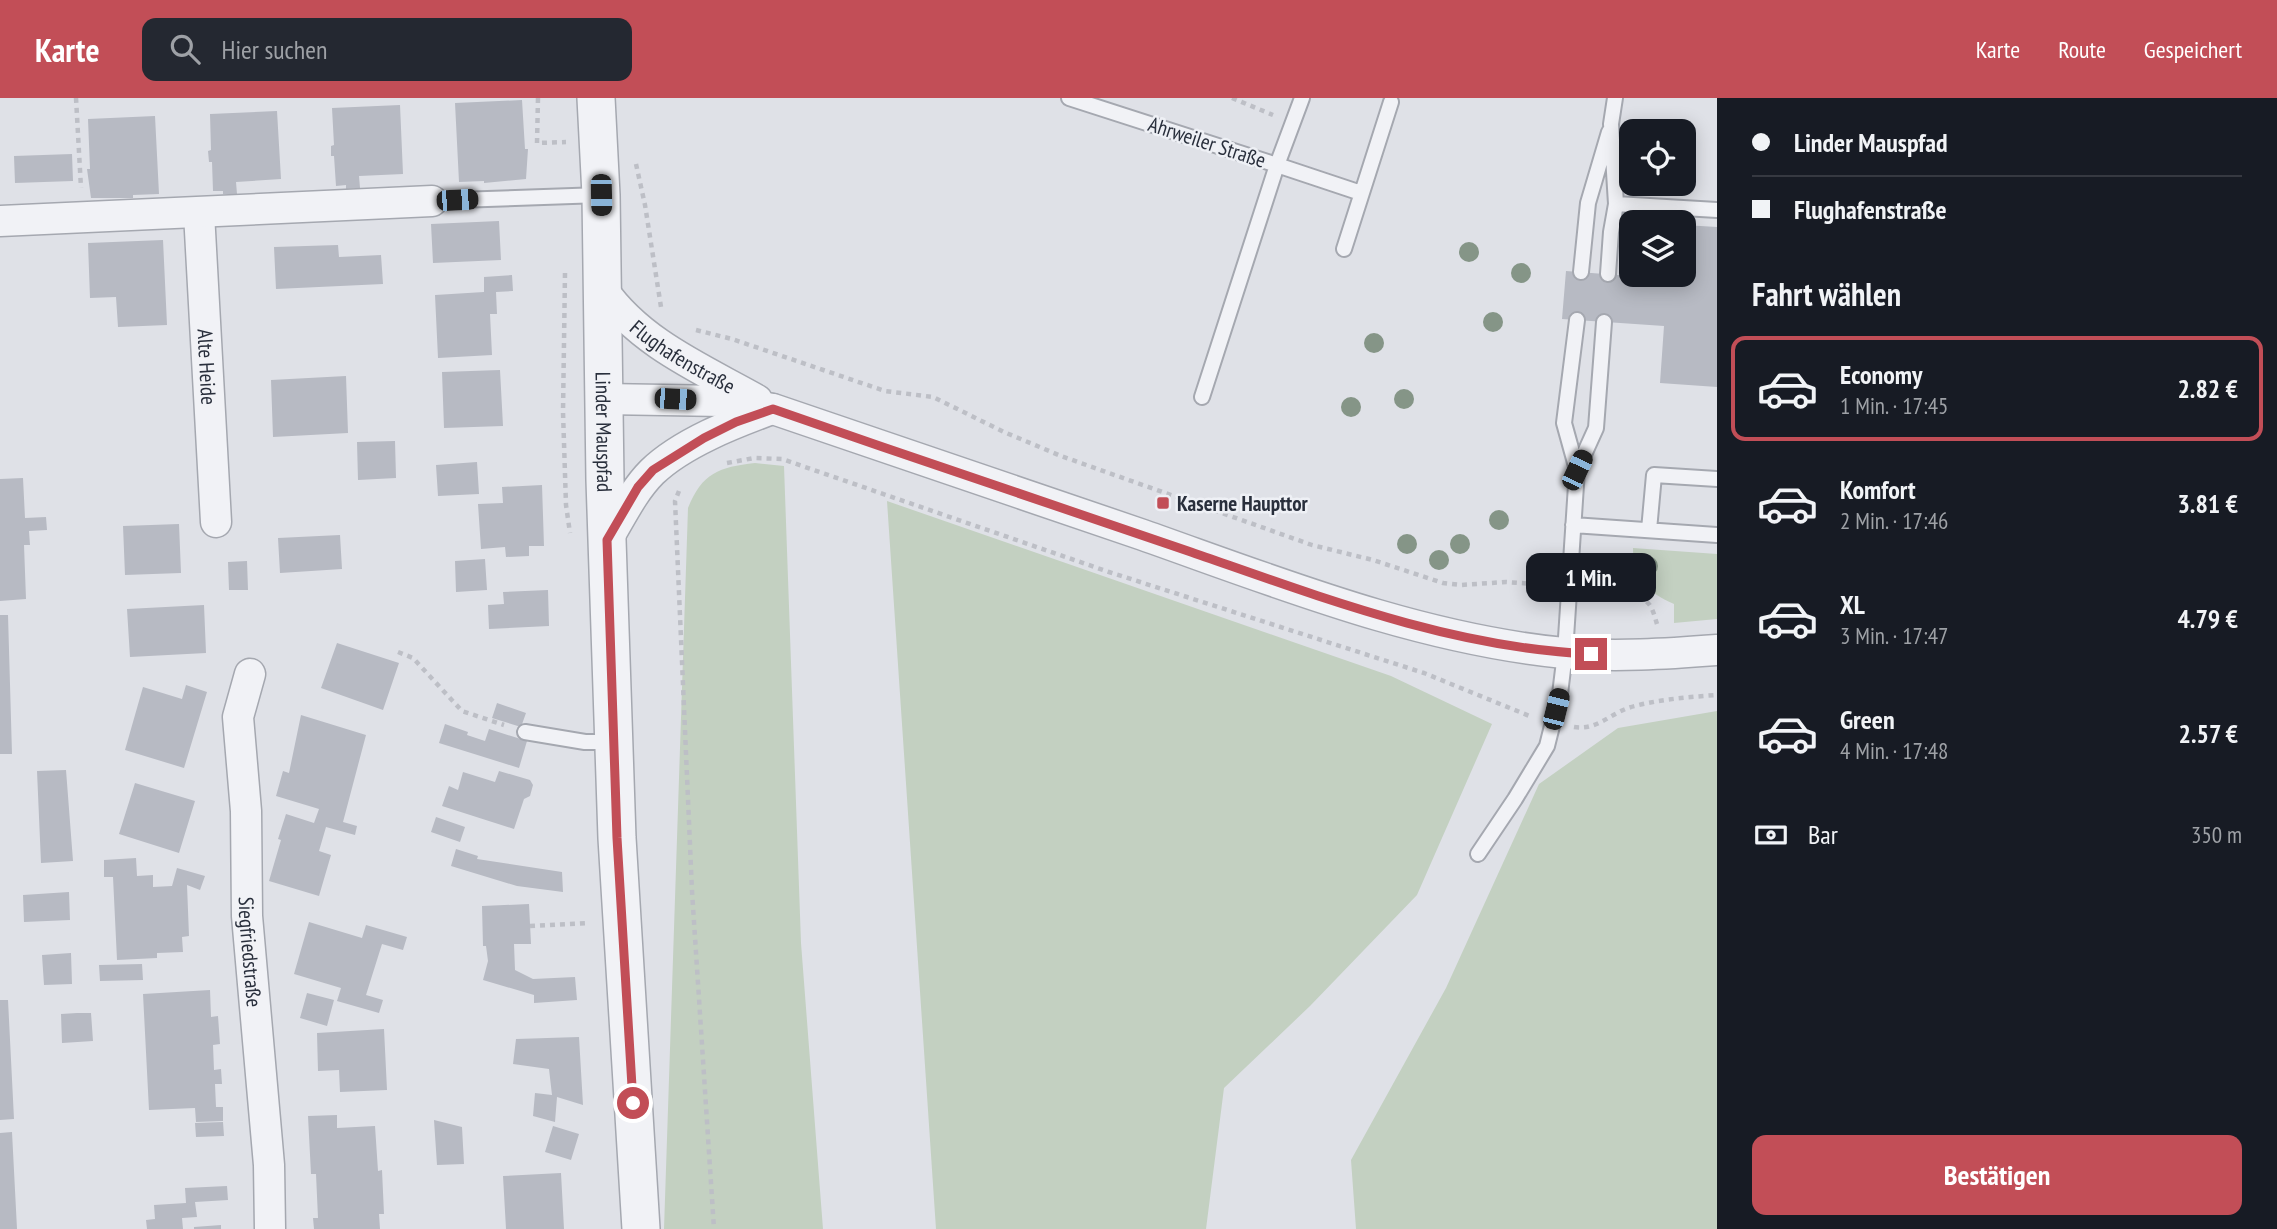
<!DOCTYPE html>
<html lang="de">
<meta charset="utf-8">
<style>
:root{--surface:#171b24;--page:#242831;--text:#f1f3f6;--muted:#9ea1a6;--line:#363941;--accent:#c24e57}
body{margin:0;font-family:"PT Sans Narrow",sans-serif;background:var(--page);color:var(--text);height:100vh;display:flex;flex-direction:column;font-size:26px;white-space:nowrap}
*{box-sizing:border-box;margin:0}
p{font-size:23px;color:var(--muted)}
.icon{flex:none;width:38px;height:38px;fill:none;stroke:currentColor;stroke-width:2;stroke-linecap:round;stroke-linejoin:round}
.map{position:relative;flex:1;overflow:hidden}
.panel{display:flex;flex-direction:column;background:var(--surface);width:560px}
.panel>*{flex:none}
.banner{display:grid;align-content:center;height:154px;padding:0 35px;background:var(--surface)}
.tools{position:absolute;left:1619px;top:21px;display:grid;gap:14px}
.tools a{display:grid;place-items:center;width:77px;height:77px;border-radius:14px;background:var(--surface);box-shadow:0 4px 18px #0003;font-size:35px}
.end{position:absolute;width:32px;height:32px;margin:-16px;border:9px solid #c24e57;background:#fff;box-shadow:0 0 0 4px #fff}
.from{border-radius:50%}
.bubble{position:absolute;height:49px;border-radius:14px;background:var(--surface);box-shadow:0 4px 18px #0003;font-size:23px;font-weight:700;line-height:49px;text-align:center}
.car{position:absolute;width:21px;height:42px;margin:-21px -10px;border-radius:9px;box-shadow:0 0 5px 2px #0007;background:linear-gradient(#222 24%,#8ab4d8 0 40%,#222 0 76%,#8ab4d8 0 86%,#222 0)}
.banner b{display:flex;align-items:center;gap:24px;height:66px;font-size:26px}
.banner b+b{border-top:2px solid var(--line)}
.banner i{width:18px;height:18px;background:var(--text)}
ul{padding:0;list-style:none}
li{display:flex;align-items:center;gap:21px;height:105px;margin:0 14px 10px;padding:0 21px;border:4px solid transparent;border-radius:14px}
li div{flex:1}
li b{display:block;font-size:26px}
li em{font-style:normal;font-weight:700}
li.active{border-color:var(--accent)}
li>.icon{width:63px;height:63px;stroke-width:1.5}
h2{padding:0 35px;font-size:32px;line-height:84px}
.pay{display:flex;align-items:center;gap:18px;height:77px;padding:0 35px;font-size:26px}
.pay p{margin-inline-start:auto}
.cta{display:flex;gap:14px;margin-top:auto;padding:14px 35px}
.cta a{flex:1;height:80px;border-radius:14px;background:var(--accent);color:#fff;font-size:28px;font-weight:700;line-height:80px;text-align:center}
header{display:flex;align-items:center;gap:42px;box-sizing:border-box;height:98px;padding:0 35px;background:var(--accent);color:#fff}
header strong{font-size:33px}
nav{display:flex;gap:38px;margin-inline-start:auto;font-size:24px}
.search{width:490px;height:63px;background:var(--page);display:flex;align-items:center;gap:18px;box-sizing:border-box;padding:0 24px;border-radius:14px;color:var(--muted);font-size:26px}
main{display:flex;flex:1;min-height:0}
.map>svg:first-child{display:block}
.green{fill:#c3d0c1}
.building{fill:#b7bac3}
.lines{fill:none;stroke-linecap:round;stroke-linejoin:round}
.service-casing{stroke:#a5a8b0;stroke-width:18}
.minor-casing{stroke:#a5a8b0;stroke-width:33}
.tertiary-casing{stroke:#a5a8b0;stroke-width:40}
.path{stroke:#bdbfc6;stroke-width:4.5;stroke-dasharray:5 5;stroke-linecap:butt}
.service{stroke:#f1f2f6;stroke-width:14}
.minor{stroke:#f1f2f6;stroke-width:30}
.tertiary{stroke:#f1f2f6;stroke-width:37}
.tree{fill:#859587}
.route{stroke:#c24e57;stroke-width:9}
.poi-dot{fill:#c24e57;stroke:#eef0f5;stroke-width:2.5}
.labels{text-anchor:middle;dominant-baseline:central;stroke-width:5;stroke-linejoin:round;paint-order:stroke}
.street-label{font-size:21px;fill:#292f3c;stroke:#eef0f5}
.poi-label{font-size:21px;font-weight:bold;fill:#292f3c;stroke:#eef0f5;text-anchor:start}
</style>
<header>
<strong>Karte</strong>
<div class="search"><svg class="icon" aria-label="search" viewBox="0 0 24 24"><circle cx="10" cy="10" r="6"/><path d="M15 15l6 6"/></svg>Hier suchen</div>
<nav><a>Karte</a><a>Route</a><a>Gespeichert</a></nav>
</header>
<main>
<div class="map">
<svg width="1717" height="1131" viewBox="0 0 1717 1131">
<rect width="100%" height="100%" fill="#dfe1e7"/>
<path class="green" d="M755 365 784 368 801 845 823 1131H664L688 410C702 375 719 369 755 365Z
M887 403 1391 578 1492 626 1417 797 1310 908 1224 990 1206 1131H936Z
M1633 450 1717 456V521L1674 525V506C1647 494 1633 480 1633 450Z
M1717 613V1131H1356L1351 1062 1446 890 1539 686 1618 630Z"/>
<path class="building" d="M522 2 525 51H528L526 81 484 85V83L459 84 455 5Z
M400 7 403 76 359 78 360 90 346 91V87L336 88 334 58H331V48L334 47 332 10Z
M277 13 281 81 236 84 237 96H223V93H213L212 64H209L208 53 211 52 210 16Z
M155 18 159 96 133 97V100H91L87 71H90L88 21Z
M72 56 73 83 15 85 14 58Z
M499 123 501 162 433 165 431 126Z
M1684 127 1717 129V289L1660 285 1664 228 1562 221 1566 173 1668 181V177H1684Z
M163 142 167 227 118 229 116 199 90 200 88 145Z
M338 147 339 159 381 157 383 186 276 191 274 149Z
M512 177 513 193 496 194 497 216H490L492 257 438 260 435 197 484 194V179Z
M500 272 503 328 444 330 442 274Z
M346 278 348 335 273 339 271 282Z
M395 343 396 380 358 382 357 344Z
M477 364 479 396 438 398 436 367Z
M23 380 25 420 46 419 47 432 29 433 30 447H24L26 501 0 503V381Z
M542 387 544 448H529V458L506 459 505 449 481 451 478 406 503 405 502 389Z
M179 426 181 475 125 477 123 428Z
M340 437 342 471 280 475 278 440Z
M485 461 487 492 456 494 455 463Z
M247 463 248 492H229L228 464Z
M548 492 549 528 489 531 488 507 504 506 503 494Z
M204 507 206 555 130 559 127 511Z
M0 517H8L12 656H0Z
M337 545 399 565 383 612 321 590Z
M186 587 207 594 184 670 125 652 143 589 182 601Z
M497 605 526 615 521 629 492 620Z
M301 617 366 637 343 724 357 728 355 737 326 729 319 753 331 757 319 798 269 783 281 742 278 741 286 716 314 725 319 711 276 698 283 673 289 675Z
M445 626 468 634 467 637 485 643 489 631 527 643 519 670 439 645Z
M66 672 73 763 41 765 37 673Z
M499 673 530 682 533 687 530 698 524 701 514 731 442 708 449 688 458 692 463 674 495 684Z
M135 685 195 703 179 755 119 736Z
M436 719 465 729 460 744 431 734Z
M456 751 478 758 477 761 562 774 563 794 517 788 451 768Z
M136 760 137 778 153 777V789L172 788 177 770 205 778 200 792 187 787 189 838 182 839 183 854 157 855V860L117 862 113 779H104V762Z
M69 794 70 822 24 824 23 797Z
M529 806 531 846H514L515 872 533 881 575 879 577 902 534 905V897L483 882 488 863 486 848H483L482 808Z
M309 824 362 840 366 827 407 839 403 852 382 846 366 897 383 902 379 915 337 903 341 890 294 876Z
M71 855 72 886 44 887 42 857Z
M142 866 143 882 100 883 99 867Z
M210 892 211 919 218 918 220 946 213 947 214 972 221 971 222 986H215L216 1009H223V1023L196 1024 195 1010 149 1012 143 896Z
M307 895 334 902 327 928 300 920Z
M0 902H8L14 1021 0 1022Z
M77 915H91L93 943 62 945 61 916Z
M384 931 387 992 340 994 339 972 318 973 317 935Z
M579 939 583 1007 557 999 555 1024 533 1018 535 995 552 997 549 971 513 966 516 941Z
M337 1017V1030L375 1028 378 1073 382 1072 384 1116H379L380 1131H314L313 1120H318L316 1076H311L308 1018Z
M434 1022 462 1029 464 1066 437 1067Z
M223 1024 224 1038 196 1039 195 1025Z
M553 1028 579 1036 571 1062 545 1054Z
M12 1034 17 1131H0V1035Z
M561 1075 564 1131H506L503 1078Z
M227 1088 228 1102 195 1104 197 1119 182 1120 183 1131H147L146 1122 155 1121 154 1107 186 1105 185 1090Z
M221 1127V1131H194V1129Z"/>
<g class="lines">
<g class="service-casing">
<path id="service" d="M1069 0 1277 67 1302 0
M457 102 601 97
M1616 106 1717 112
M1344 151 1391 4
M1581 174 1588 105 1609 34
M1608 176 1611 134 1616 106 1611 26 1615 0
M1202 299 1277 67 1361 95
M1577 372 1596 330 1604 224
M1573 427 1717 437
M1649 432 1654 377 1717 381
M525 634 585 644H613
M1478 756 1515 701 1547 648 1560 596 1565 555 1577 372 1564 325 1577 222"/>
</g>
<g class="minor-casing">
<g id="minor">
<path id="s1" d="M199 115 216 424"/>
<path d="M0 123 432 103"/>
<path id="s2" d="M603 192C640 245 702 271 757 302"/>
<path d="M604 301 723 303 773 311C896 353 1019 395 1143 437 1279 485 1419 541 1564 555 1615 559 1666 556 1717 552"/>
<path d="M607 442C621 419 633 393 652 374 682 345 734 325 772 311"/>
<path id="s3" d="M250 576 238 619 246 713 247 818 269 1067 270 1131"/>
</g>
</g>
<g class="tertiary-casing">
<g id="tertiary">
<path id="s4" d="M596 0 601 97 605 382 617 740 641 1131"/>
</g>
</g>
<path class="path" d="M76 0 81 90
M538 0 537 45 566 44
M1232 0 1273 17
M636 66 645 107 661 209
M565 175 563 314 566 407 570 435
M696 232 732 241 885 293 933 299 1004 334 1061 358 1312 447 1373 462 1443 485 1461 487 1506 484 1549 487
M727 365 754 360 782 361 1109 474 1424 575 1532 619
M679 393 675 403 692 793 714 1131
M1590 489C1609 490 1634 489 1648 505 1653 510 1655 520 1657 526
M398 554 413 560 462 613 504 627
M1574 629C1598 633 1612 613 1635 608 1662 601 1689 599 1717 597
M530 828 588 825"/>
<use href="#service" class="service"/>
<use href="#minor" class="minor"/>
<use href="#tertiary" class="tertiary"/>
</g>
<g class="tree">
<circle cx="1469" cy="154" r="10"/>
<circle cx="1521" cy="175" r="10"/>
<circle cx="1493" cy="224" r="10"/>
<circle cx="1374" cy="245" r="10"/>
<circle cx="1404" cy="301" r="10"/>
<circle cx="1351" cy="309" r="10"/>
<circle cx="1499" cy="422" r="10"/>
<circle cx="1407" cy="446" r="10"/>
<circle cx="1460" cy="446" r="10"/>
<circle cx="1439" cy="462" r="10"/>
<circle cx="1648" cy="468" r="10"/>
</g>
<g class="lines">
<path class="route" d="M633 1005 617 740 607 442 638 389 653 372 704 340 736 324 773 311C911 359 1049 406 1188 453 1318 498 1452 550 1591 556"/>
</g>
<rect class="poi-dot" x="1156" y="398" width="14" height="14" rx="3.5"/>
<g class="labels">
<g class="street-label">
<text transform="translate(1207 44) rotate(18)">Ahrweiler Straße</text>
<text stroke="none"><textPath href="#s2" startOffset="105">Flughafenstraße</textPath></text>
<text stroke="none"><textPath href="#s1" startOffset="154">Alte Heide</textPath></text>
<text stroke="none"><textPath href="#s4" startOffset="334">Linder Mauspfad</textPath></text>
<text stroke="none"><textPath href="#s3" startOffset="280">Siegfriedstraße</textPath></text>
</g>
<g class="poi-label">
<text x="1177" y="405">Kaserne Haupttor</text>
</g>
</g>
</svg>
<div class="tools">
<a><svg class="icon" aria-label="locate" viewBox="0 0 24 24"><circle cx="12" cy="12" r="6"/><path d="M12 2v4M12 18v4M2 12h4M18 12h4"/></svg></a>
<a><svg class="icon" aria-label="layers" viewBox="0 0 24 24"><path d="M12 4l9 5-9 5-9-5zM3 14l9 5 9-5"/></svg></a>
</div>
<i class="end from" style="left:633px;top:1005px"></i>
<i class="end" style="left:1591px;top:556px"></i>
<div class="bubble" style="left:1526px;top:455px;width:130px">1 Min.</div>
<i class="car" style="left:601px;top:97px;rotate:179deg"></i>
<i class="car" style="left:457px;top:102px;rotate:87deg"></i>
<i class="car" style="left:675px;top:301px;rotate:93deg"></i>
<i class="car" style="left:1577px;top:372px;rotate:25deg"></i>
<i class="car" style="left:1556px;top:611px;rotate:14deg"></i>
</div>
<section class="panel">
<div class="banner">
<b><i class="from"></i>Linder Mauspfad</b>
<b><i></i>Flughafenstraße</b>
</div>
<h2>Fahrt wählen</h2>
<ul>
<li class="active"><svg class="icon" aria-label="car" viewBox="0 0 24 24"><path d="M5 17H2v-5l4-1 3-4h7l3 4 3 1v5h-3M9 17h6M6 11h13"/><circle cx="7" cy="17" r="2"/><circle cx="17" cy="17" r="2"/></svg><div><b>Economy</b><p>1 Min. · 17:45</p></div><em>2.82 €</em></li>
<li><svg class="icon" aria-label="car" viewBox="0 0 24 24"><path d="M5 17H2v-5l4-1 3-4h7l3 4 3 1v5h-3M9 17h6M6 11h13"/><circle cx="7" cy="17" r="2"/><circle cx="17" cy="17" r="2"/></svg><div><b>Komfort</b><p>2 Min. · 17:46</p></div><em>3.81 €</em></li>
<li><svg class="icon" aria-label="car" viewBox="0 0 24 24"><path d="M5 17H2v-5l4-1 3-4h7l3 4 3 1v5h-3M9 17h6M6 11h13"/><circle cx="7" cy="17" r="2"/><circle cx="17" cy="17" r="2"/></svg><div><b>XL</b><p>3 Min. · 17:47</p></div><em>4.79 €</em></li>
<li><svg class="icon" aria-label="car" viewBox="0 0 24 24"><path d="M5 17H2v-5l4-1 3-4h7l3 4 3 1v5h-3M9 17h6M6 11h13"/><circle cx="7" cy="17" r="2"/><circle cx="17" cy="17" r="2"/></svg><div><b>Green</b><p>4 Min. · 17:48</p></div><em>2.57 €</em></li>
</ul>
<div class="pay"><svg class="icon" aria-label="cash" viewBox="0 0 24 24"><path d="M3 7h18v10H3z"/><circle cx="12" cy="12" r="2"/></svg>Bar<p>350 m</p></div>
<div class="cta"><a>Bestätigen</a></div>
</section>
</main>
